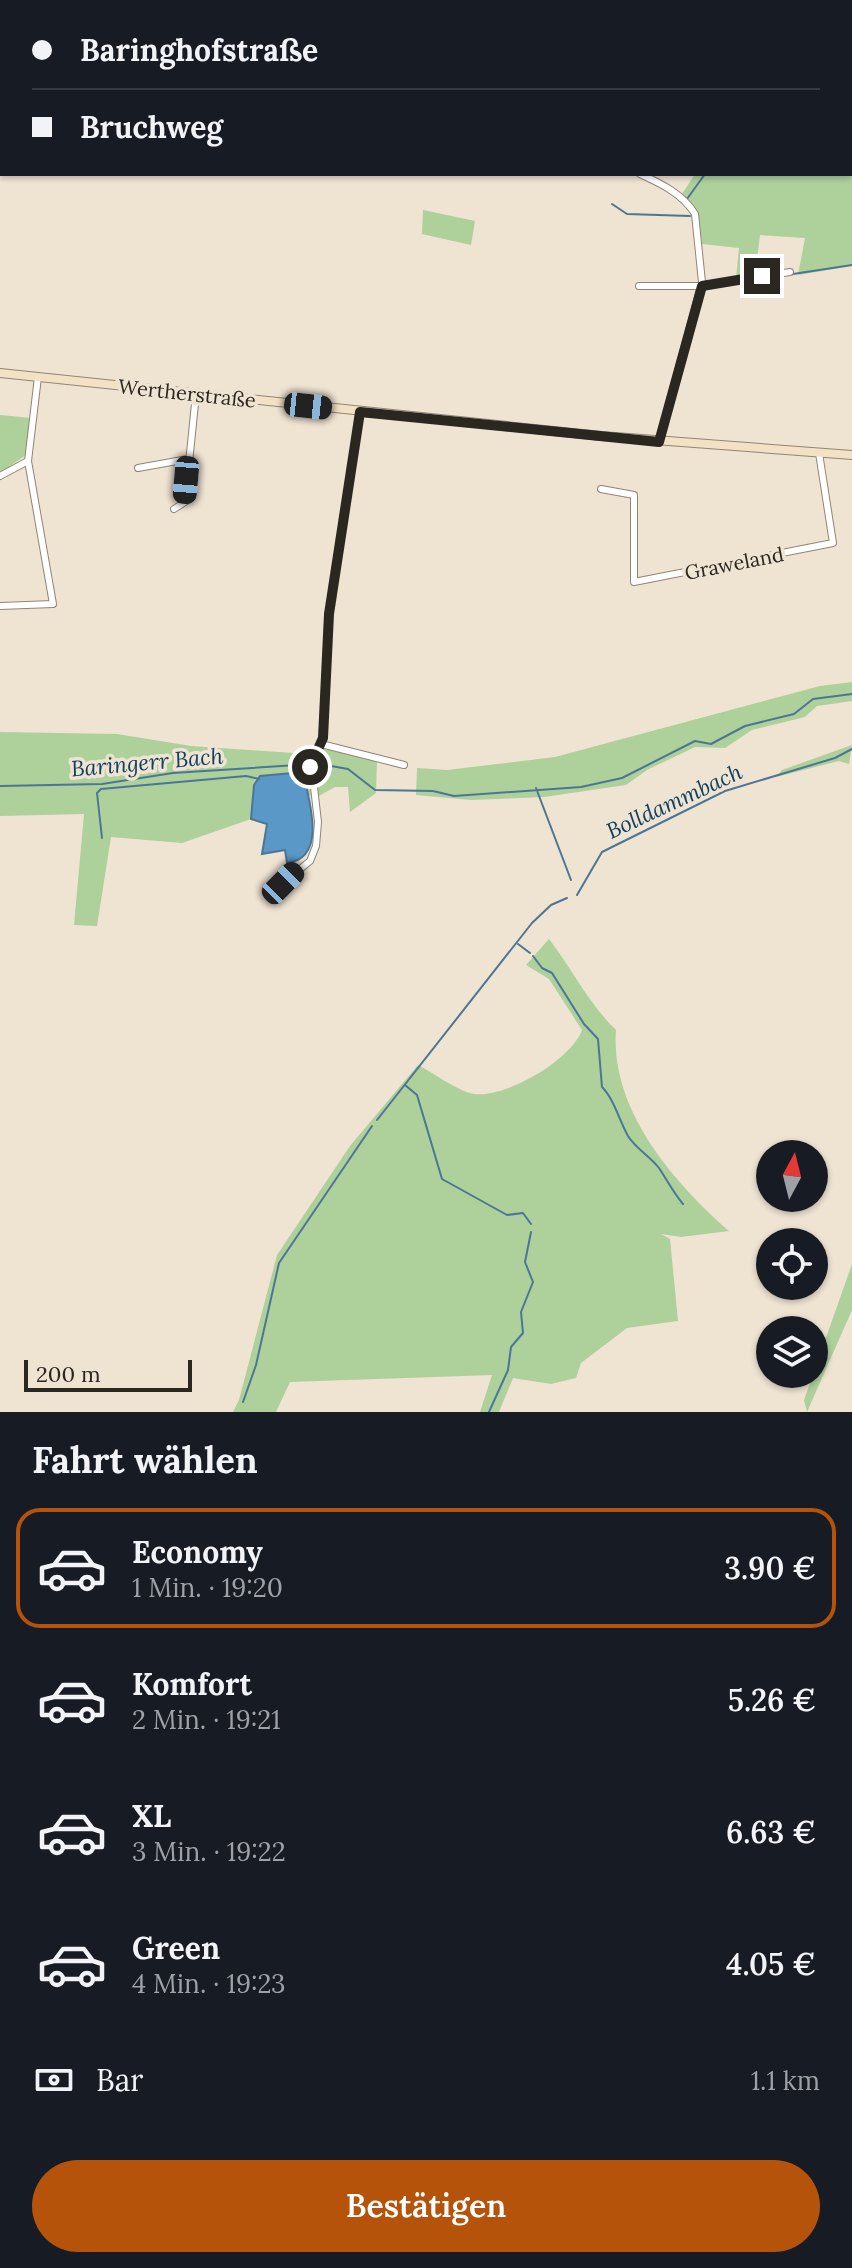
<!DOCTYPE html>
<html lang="de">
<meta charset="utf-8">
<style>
:root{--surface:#171b24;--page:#20242c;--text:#f1f3f6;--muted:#9ea1a6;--line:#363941;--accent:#b45309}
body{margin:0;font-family:Lora,serif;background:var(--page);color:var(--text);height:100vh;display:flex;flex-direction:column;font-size:30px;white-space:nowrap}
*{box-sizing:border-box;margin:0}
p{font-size:26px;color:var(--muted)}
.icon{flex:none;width:44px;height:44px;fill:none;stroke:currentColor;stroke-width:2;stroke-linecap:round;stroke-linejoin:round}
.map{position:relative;height:1412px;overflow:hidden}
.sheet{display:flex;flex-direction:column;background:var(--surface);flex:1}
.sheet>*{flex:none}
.guide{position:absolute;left:0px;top:0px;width:852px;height:176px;box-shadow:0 2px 6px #0004;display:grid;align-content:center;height:176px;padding:0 32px;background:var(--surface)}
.needle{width:52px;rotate:7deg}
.controls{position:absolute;left:756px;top:1140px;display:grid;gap:16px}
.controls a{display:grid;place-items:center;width:72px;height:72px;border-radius:50%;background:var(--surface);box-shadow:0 2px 6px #0004;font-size:40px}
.scale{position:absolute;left:24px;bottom:20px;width:168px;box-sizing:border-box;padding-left:8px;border:4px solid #2a2620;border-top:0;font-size:22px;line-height:28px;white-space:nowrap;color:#2a2620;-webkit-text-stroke:6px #efe3d2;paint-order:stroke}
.end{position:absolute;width:36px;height:36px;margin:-18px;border:10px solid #2a2620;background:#fff;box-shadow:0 0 0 4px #fff}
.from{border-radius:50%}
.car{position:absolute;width:24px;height:48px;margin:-24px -12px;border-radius:10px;box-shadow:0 0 6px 2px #0007;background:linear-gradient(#222 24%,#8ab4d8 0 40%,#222 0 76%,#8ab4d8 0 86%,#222 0)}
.guide b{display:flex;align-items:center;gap:28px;height:76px;font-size:30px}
.guide b+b{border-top:2px solid var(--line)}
.guide i{width:20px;height:20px;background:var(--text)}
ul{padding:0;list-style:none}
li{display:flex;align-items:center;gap:24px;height:120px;margin:0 16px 12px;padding:0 16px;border:4px solid transparent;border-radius:24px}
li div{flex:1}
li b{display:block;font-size:30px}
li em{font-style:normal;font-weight:600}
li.current{border-color:var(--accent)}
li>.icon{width:72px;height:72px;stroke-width:1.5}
h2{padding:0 32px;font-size:36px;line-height:96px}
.pay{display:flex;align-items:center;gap:20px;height:88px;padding:0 32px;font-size:30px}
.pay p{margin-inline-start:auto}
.cta{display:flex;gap:16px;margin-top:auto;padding:16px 32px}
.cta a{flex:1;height:92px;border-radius:48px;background:var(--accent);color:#fff;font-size:32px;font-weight:600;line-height:92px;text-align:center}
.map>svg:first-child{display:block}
.green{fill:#aed09b}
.water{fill:#5a98c7;stroke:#4c7695;stroke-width:2}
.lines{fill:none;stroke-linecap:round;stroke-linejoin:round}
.stream{stroke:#4c7695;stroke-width:2}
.street-casing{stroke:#908576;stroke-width:8}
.secondary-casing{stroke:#908576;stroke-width:10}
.street{stroke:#fff;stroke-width:6}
.secondary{stroke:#f3e1c4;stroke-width:8}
.route{stroke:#2a2620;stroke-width:10}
.labels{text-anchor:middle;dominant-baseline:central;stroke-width:7;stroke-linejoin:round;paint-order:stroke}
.street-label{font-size:20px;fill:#2a2620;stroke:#efe3d2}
.water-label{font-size:22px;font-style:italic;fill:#104061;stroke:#efe3d2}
</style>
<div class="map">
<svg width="852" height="1412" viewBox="0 0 852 1412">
<rect width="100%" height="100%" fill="#efe3d2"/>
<path class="green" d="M573 0H852V266L798 275 805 238 760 235 755 276 736 279 739 248 702 244 698 212 682 194 695 174H850V2Z
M423 210 475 221 471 245 422 234Z
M0 415 32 418 26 455 0 473Z
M852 682V701L817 706 805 717 752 730 725 748 695 747 647 770 626 785 544 797 471 800 416 795 417 768 447 770 555 757 820 686Z
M0 732 117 734 191 746 308 754 316 747 377 761 376 793 350 812 348 787H335L317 797 308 795 302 772 254 785 251 819 182 843 111 837 97 926 74 925 84 814 0 816Z
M852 745 849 764 839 761 776 777 782 770Z
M549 939C572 969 589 1004 616 1030 610 1109 673 1182 729 1231L681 1237 661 1234 670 1239 678 1321 627 1328 581 1363 576 1378 551 1384 513 1378 499 1412H480L492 1375 290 1382 276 1412H233L239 1400 277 1255 350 1146 418 1065C434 1073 457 1091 474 1094 507 1098 572 1059 582 1030L549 979 526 965Z
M852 1264V1310L807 1412 804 1400Z"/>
<path class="water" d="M303 772C308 798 329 858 287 863L285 850 262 854 267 824 251 819 254 785 260 776Z"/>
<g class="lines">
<path class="stream" d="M788 0 795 2
M784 2V0
M850 18 852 19
M687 199 705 174
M612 204 627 214 690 216
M793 274 852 265
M320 764 348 769 375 790 433 791 454 796 581 787 622 778 695 741 711 744 745 726 794 714 813 699 852 694
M0 786 102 784 173 773 297 765
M536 788 571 880
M102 838 97 793 101 789 246 776 259 779
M577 895 602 852 725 791 835 758 852 749
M518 944 530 953
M533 956 542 968 552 973 584 1024 598 1039 602 1087C614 1099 619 1120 628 1136 636 1149 650 1156 659 1168 667 1180 673 1192 683 1204
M405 1085 417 1095 442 1179 507 1215 523 1213 531 1224
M377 1120 532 923 551 905 567 898
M243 1402 256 1365 279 1263 372 1126
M489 1412 508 1370 511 1347 523 1333 521 1312 533 1282 525 1262 531 1232"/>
<g class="street-casing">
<path id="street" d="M640 174C660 183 683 194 695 214L702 282 659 442
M639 286H702L790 272
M138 468 188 459
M0 476 28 461
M601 489 634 495V582L833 543 819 453
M174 509 185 502 196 394
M0 606 53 604 28 461 38 377
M321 744 404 765
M283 883 310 861 316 846 318 822 311 761 323 738 329 614 360 412"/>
</g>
<g class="secondary-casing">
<path id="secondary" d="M0 373 602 436 852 455"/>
</g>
<use href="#street" class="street"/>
<use href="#secondary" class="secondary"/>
</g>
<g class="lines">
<path class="route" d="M310 767 323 738 329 614 360 412 659 442 702 286 762 276"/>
</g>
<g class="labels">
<g class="street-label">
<text transform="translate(187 393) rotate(6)">Wertherstraße</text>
<text transform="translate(734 563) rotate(-11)">Graweland</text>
</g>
<g class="water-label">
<text transform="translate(147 762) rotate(-5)">Baringerr Bach</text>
<text transform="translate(674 801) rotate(-25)">Bolldammbach</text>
</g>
</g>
</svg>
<div class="controls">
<a><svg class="needle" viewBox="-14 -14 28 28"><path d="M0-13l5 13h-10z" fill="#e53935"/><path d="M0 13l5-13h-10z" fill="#9ea1a6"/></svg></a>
<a><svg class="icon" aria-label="locate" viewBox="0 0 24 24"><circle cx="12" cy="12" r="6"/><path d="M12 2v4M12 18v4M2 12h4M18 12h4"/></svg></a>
<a><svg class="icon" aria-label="layers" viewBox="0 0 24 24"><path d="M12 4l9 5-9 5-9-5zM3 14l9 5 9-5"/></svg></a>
</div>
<div class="scale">200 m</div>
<i class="end from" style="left:310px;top:767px"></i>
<i class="end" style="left:762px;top:276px"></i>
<i class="car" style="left:308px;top:406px;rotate:96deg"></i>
<i class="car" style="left:186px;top:480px;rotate:185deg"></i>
<i class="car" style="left:283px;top:883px;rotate:45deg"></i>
<div class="guide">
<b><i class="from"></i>Baringhofstraße</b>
<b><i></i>Bruchweg</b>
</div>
</div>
<section class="sheet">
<h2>Fahrt wählen</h2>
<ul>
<li class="current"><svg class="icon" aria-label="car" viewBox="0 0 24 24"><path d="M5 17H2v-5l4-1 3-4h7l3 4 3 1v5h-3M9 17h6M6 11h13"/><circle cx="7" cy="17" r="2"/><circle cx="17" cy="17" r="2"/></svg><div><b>Economy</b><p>1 Min. · 19:20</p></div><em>3.90 €</em></li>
<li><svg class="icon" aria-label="car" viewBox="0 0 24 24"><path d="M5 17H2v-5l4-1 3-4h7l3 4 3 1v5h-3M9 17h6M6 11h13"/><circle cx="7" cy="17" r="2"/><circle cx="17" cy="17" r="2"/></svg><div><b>Komfort</b><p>2 Min. · 19:21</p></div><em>5.26 €</em></li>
<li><svg class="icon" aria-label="car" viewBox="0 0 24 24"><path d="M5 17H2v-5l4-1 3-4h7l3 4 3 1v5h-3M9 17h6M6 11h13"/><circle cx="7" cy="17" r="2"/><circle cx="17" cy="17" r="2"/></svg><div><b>XL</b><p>3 Min. · 19:22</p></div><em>6.63 €</em></li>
<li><svg class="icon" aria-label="car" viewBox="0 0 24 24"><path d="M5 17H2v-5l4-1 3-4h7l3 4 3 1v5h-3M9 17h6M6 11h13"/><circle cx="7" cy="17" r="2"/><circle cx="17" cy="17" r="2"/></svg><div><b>Green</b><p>4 Min. · 19:23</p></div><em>4.05 €</em></li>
</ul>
<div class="pay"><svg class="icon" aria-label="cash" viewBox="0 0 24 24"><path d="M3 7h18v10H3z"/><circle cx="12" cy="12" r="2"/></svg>Bar<p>1.1 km</p></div>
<div class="cta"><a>Bestätigen</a></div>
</section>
